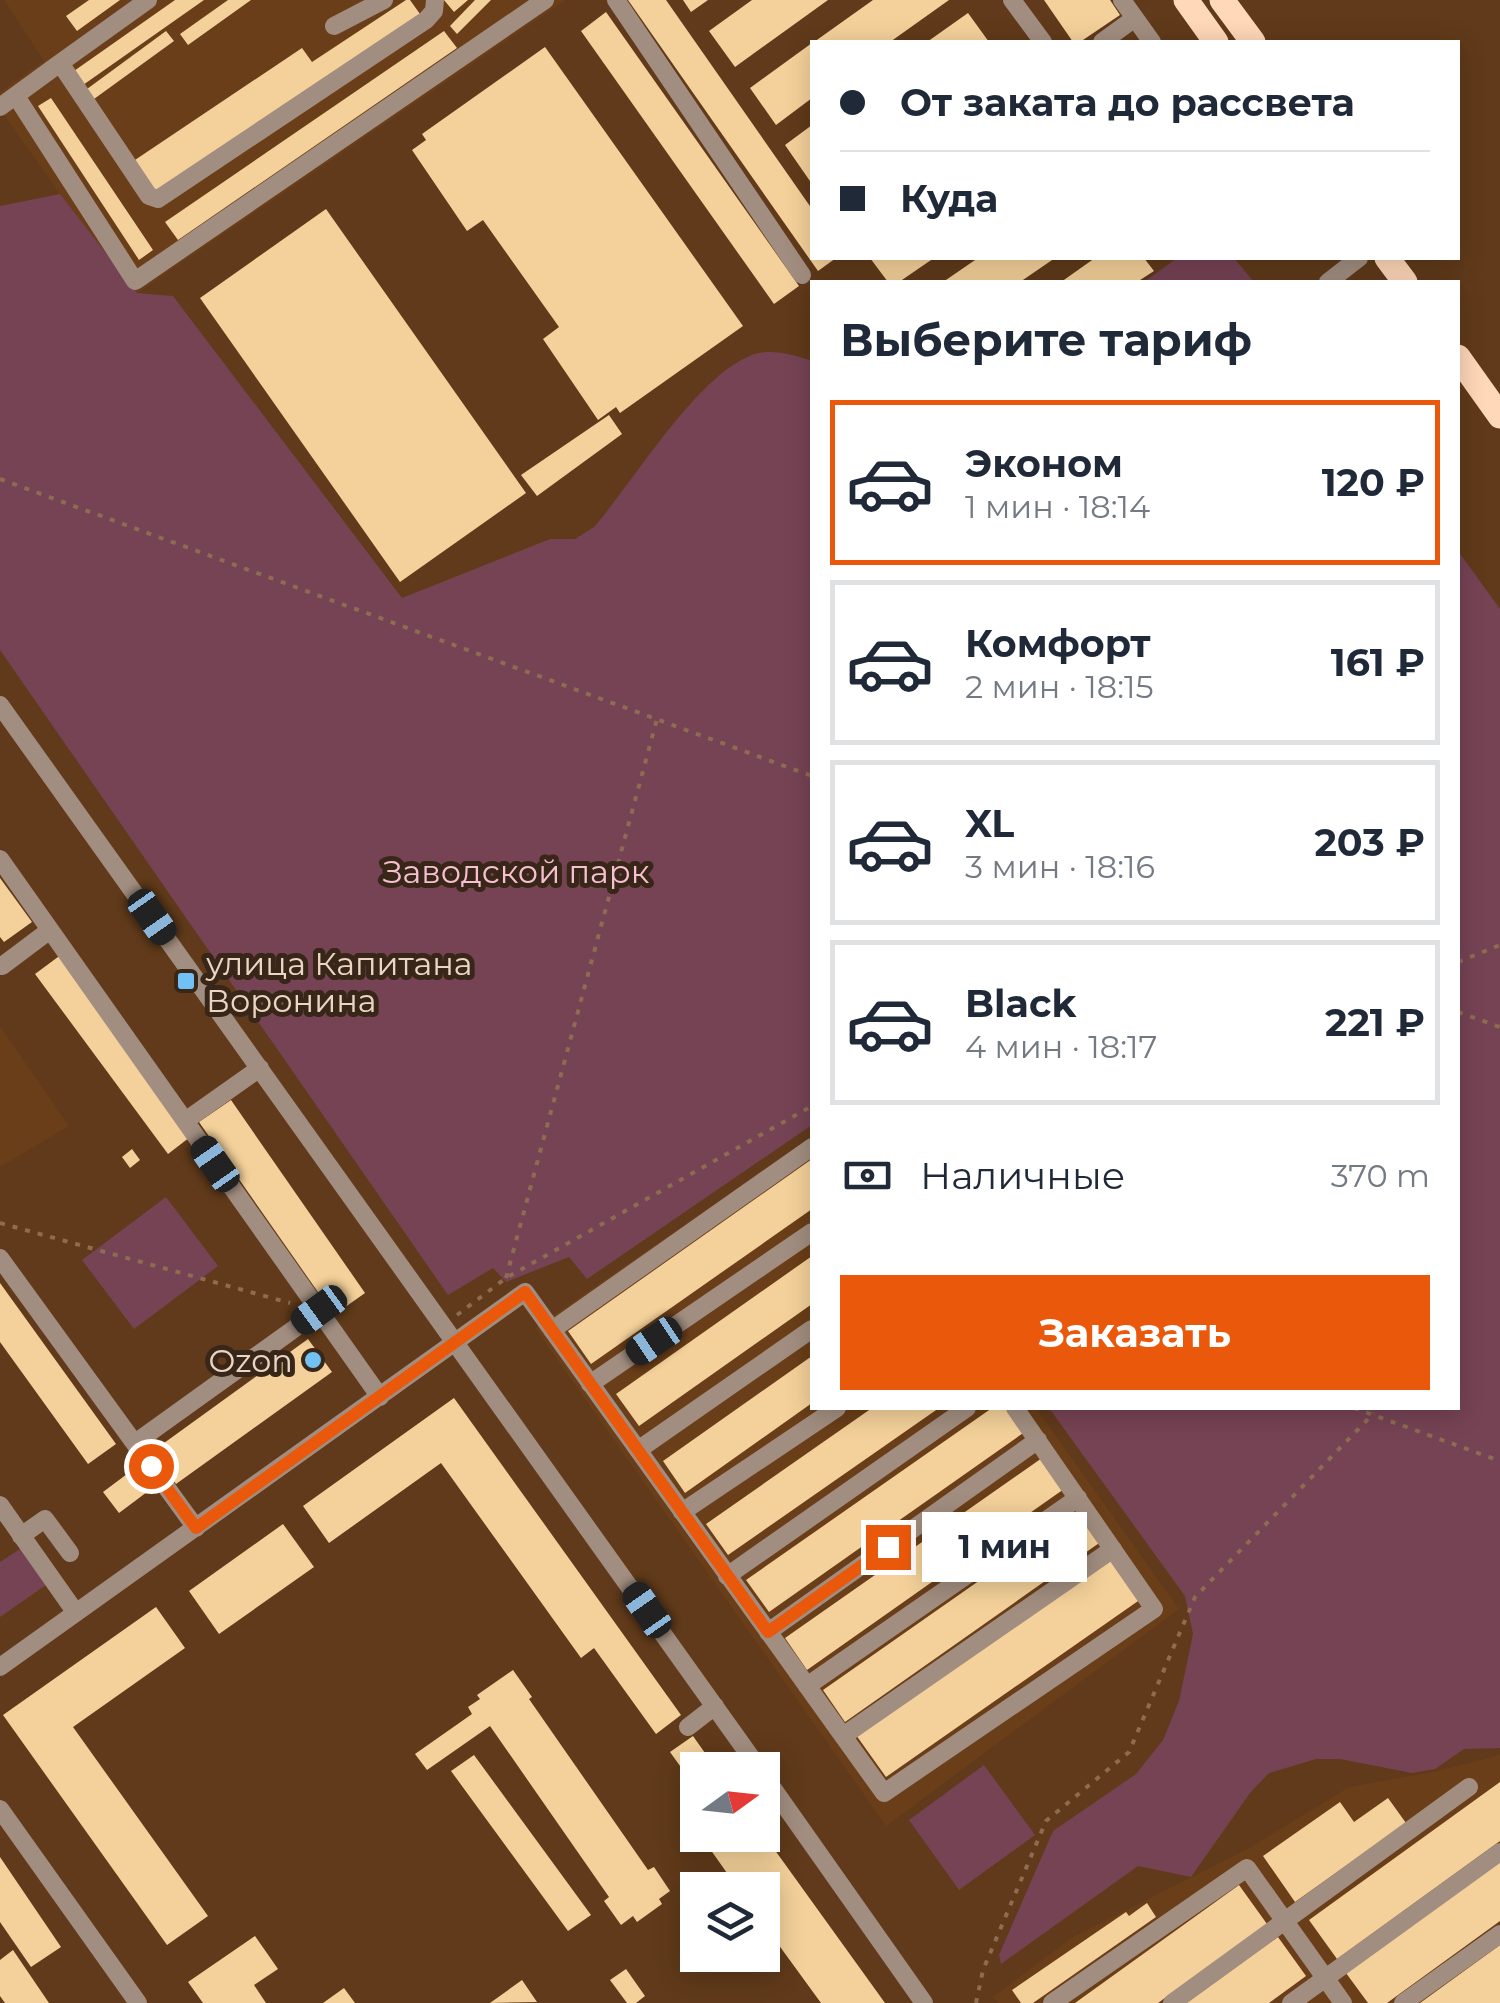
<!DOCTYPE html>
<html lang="ru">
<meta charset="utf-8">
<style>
:root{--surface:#fff;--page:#f2f2f3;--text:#1f2937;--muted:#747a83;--line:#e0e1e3;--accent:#ea580c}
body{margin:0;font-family:Montserrat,sans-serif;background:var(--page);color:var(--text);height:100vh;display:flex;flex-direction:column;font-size:38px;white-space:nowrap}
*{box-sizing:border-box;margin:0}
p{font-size:32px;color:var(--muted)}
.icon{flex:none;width:55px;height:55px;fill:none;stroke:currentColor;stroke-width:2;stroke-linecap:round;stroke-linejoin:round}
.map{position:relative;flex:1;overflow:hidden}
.panel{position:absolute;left:810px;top:280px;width:650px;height:1130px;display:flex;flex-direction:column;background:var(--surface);border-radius:0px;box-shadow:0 5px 25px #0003}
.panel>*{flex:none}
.top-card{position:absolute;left:810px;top:40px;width:650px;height:220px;border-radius:0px;box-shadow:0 5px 25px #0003;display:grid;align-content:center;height:220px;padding:0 30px;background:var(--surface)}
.needle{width:65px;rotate:75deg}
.fabs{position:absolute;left:680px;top:1752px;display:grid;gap:20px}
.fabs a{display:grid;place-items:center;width:100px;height:100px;border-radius:0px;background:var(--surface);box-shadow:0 5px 25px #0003;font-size:50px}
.end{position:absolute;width:45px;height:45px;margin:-22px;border:12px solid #ea580c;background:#fff;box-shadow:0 0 0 5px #fff}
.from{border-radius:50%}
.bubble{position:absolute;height:70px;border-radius:0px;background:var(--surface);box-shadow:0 5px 25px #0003;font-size:32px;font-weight:700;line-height:70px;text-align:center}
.car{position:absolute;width:30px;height:60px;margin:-30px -15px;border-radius:12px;box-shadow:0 0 8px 2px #0007;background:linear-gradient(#222 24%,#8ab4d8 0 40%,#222 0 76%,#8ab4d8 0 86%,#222 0)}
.top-card b{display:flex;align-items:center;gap:35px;height:95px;font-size:38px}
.top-card b+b{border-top:2px solid var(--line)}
.top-card i{width:25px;height:25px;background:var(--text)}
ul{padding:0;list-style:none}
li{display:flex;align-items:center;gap:30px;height:165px;margin:0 20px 15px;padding:0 10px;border:5px solid var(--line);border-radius:0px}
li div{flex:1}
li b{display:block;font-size:38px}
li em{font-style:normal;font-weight:700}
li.selected{border-color:var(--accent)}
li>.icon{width:90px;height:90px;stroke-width:1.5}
h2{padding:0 30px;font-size:45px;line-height:120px}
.pay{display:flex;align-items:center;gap:25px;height:110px;padding:0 30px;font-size:38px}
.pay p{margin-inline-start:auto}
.primary-button{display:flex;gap:20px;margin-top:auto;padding:20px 30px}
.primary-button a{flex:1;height:115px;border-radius:0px;background:var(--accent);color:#fff;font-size:40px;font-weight:700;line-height:115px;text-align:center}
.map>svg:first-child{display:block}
.built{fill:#6a3e18}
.green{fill:#764354}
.building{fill:#f4d19a}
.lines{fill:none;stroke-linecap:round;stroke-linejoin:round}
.path{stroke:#8d6c51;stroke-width:4;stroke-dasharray:5 8;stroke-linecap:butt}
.minor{stroke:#a28e80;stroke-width:18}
.major{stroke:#ffd7b9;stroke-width:25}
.route{stroke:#ea580c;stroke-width:12}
.poi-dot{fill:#72c1f5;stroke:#382619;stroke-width:4}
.labels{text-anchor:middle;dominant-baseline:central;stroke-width:10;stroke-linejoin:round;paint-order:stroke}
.park-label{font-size:32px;fill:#f7bfd0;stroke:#382619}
.poi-label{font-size:32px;fill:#ecd5c3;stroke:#382619;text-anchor:start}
</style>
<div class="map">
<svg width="1500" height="2003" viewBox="0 0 1500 2003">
<rect width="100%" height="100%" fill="#603a1a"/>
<path class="built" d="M4 0H566L137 293 60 194 0 109V92L44 61Z
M0 1026 69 1126 0 1167Z
M812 1136V1408H1036L1179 1609 886 1826 535 1328Z
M1500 1755V2003H998L993 1997 1071 1938 1249 1848 1349 1787 1433 1772Z"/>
<path class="green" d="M60 194 137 293 173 296 402 598 550 539H575L594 527C635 480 696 376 752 355 771 348 794 355 812 361V1125L587 1279 569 1257 506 1282 493 1268 448 1295 0 650V206Z
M1177 258H1234L1254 282H1144Z
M1458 551 1500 609V1748L1464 1749 1435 1769 1412 1773 1340 1759H1316L1269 1773 1250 1793 1191 1877 1138 1866 1001 1964 999 1955 1053 1831 1136 1774 1163 1740 1179 1701 1193 1634 1185 1596 1049 1408H1458Z
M166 1197 218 1266 134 1329 82 1260Z
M20 1549 46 1585 0 1617V1562Z
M984 1765 1035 1835 959 1890 909 1820Z"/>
<path class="building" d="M89 0H120L77 31 66 16Z
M175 0H204L83 85 74 71Z
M228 0H251L188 45 180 34Z
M406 0H410L420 14 153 193 132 162 302 48 312 62Z
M444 0H468L454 12Z
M475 0H491L457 34 450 26Z
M628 0H666L812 209V258H836L818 271Z
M683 0H708L691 12Z
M752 0H828L735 67 709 31Z
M873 0H949L890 42H814Z
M1044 0H1110L1120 15 1080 42H1073Z
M606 12 799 286 774 304 581 31Z
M968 13 989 42H927Z
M166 31 174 41 94 99 87 89Z
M444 31 457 48 178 240 165 222Z
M812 43V98L776 125 750 88Z
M545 47 743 326 620 413 616 407 598 420 543 339 559 327 483 220 467 231 412 150 426 140 422 134Z
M51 98 153 250 139 260 38 106Z
M812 125V184L785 145Z
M326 209 526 493 400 582 200 298Z
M870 258H934L899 282H888Z
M978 258H1055L1020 282H943Z
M1095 258H1144L1154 271 1137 282H1061Z
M609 415 622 434 537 496 521 475Z
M0 878 32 922 4 942 0 937Z
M62 954 194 1134 168 1154 35 974Z
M231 1100 365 1293 334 1315 199 1122Z
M132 1149 140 1160 130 1168 122 1157Z
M812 1159V1209L591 1364 568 1331Z
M812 1256V1304L639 1426 616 1394Z
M0 1283 116 1444 88 1464 0 1342Z
M308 1339 332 1372 176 1484 153 1451Z
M812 1356V1403L685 1493 663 1461Z
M454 1398 681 1715 656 1734 594 1648 581 1658 441 1463 329 1543 303 1506Z
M872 1408H939L728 1555 706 1524Z
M992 1408H1009L1026 1431 769 1612 746 1580Z
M1042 1458 1064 1489 807 1670 785 1638Z
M139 1465 155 1486 119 1513 103 1492Z
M1080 1510 1102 1541 845 1722 823 1690Z
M283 1524 314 1567 219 1634 189 1591Z
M1113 1558 1141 1599 886 1777 856 1735Z
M156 1607 185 1648 73 1727 208 1916 167 1945 3 1715Z
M513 1670 532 1697 529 1699 648 1870 654 1867 670 1891 659 1899 662 1904 637 1922 633 1916 621 1925 604 1901 609 1897 490 1726 427 1770 415 1754 472 1714 468 1707 480 1699 477 1695Z
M693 1736 717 1770H698V1791L670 1752Z
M474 1755 591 1915 568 1931 451 1771Z
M1500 1782V1841L1337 1959 1309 1920Z
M1388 1798 1406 1823 1295 1902 1263 1856 1340 1802 1354 1822Z
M709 1835H764L885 2003H821L762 1922V1890H739L703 1839Z
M0 1857 61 1947 31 1967 0 1922Z
M1500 1861V1921L1387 2003H1368L1346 1973Z
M1239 1885 1267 1924 1158 2003H1075Z
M1147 1903 1156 1917 1033 2003H1021L1012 1990 1126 1912 1129 1916Z
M255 1936 278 1969 254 1985 266 2003H203L188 1982Z
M1278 1937 1306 1976 1269 2003H1186Z
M1500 1945V2003H1420Z
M13 1950 49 2003H5L0 1996V1960Z
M626 1969 645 1996 636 2003H627L610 1980Z
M522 1980 537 2002 490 2003Z
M344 1988 355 2003H323Z"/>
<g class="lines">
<path class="path" d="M0 479 812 776
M1458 962 1500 945
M1458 1012 1500 1027
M0 1223 290 1303
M506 1278 657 719
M457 1315 506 1278 812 1106
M1354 1408 1500 1461
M976 2003 983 1970 1046 1821 1129 1752 1195 1597 1374 1413"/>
<path class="minor" d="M616 0 802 275
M1012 0 1043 42
M1122 0 1152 42
M334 26 384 0
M1102 42 1135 18
M60 63 148 0
M16 96 135 281 545 0
M0 107 60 63 149 196 158 199 426 20 434 11 435 0
M1328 282 1359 258
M0 705 760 1770
M0 859 380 1397
M2 966 50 930
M185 1121 260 1068
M0 1258 196 1528
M552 1330 812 1147
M590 1384 812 1232
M135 1443 319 1311
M638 1450 812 1329
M0 1505 76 1613
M682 1512 837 1408
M21 1536 45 1519 70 1553
M727 1576 967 1408
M768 1632 1038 1440
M0 1667 525 1292 843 1736 1113 1549
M807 1686 1078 1498
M688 1727 715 1706
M843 1736 884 1793 1154 1609 1015 1408
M762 1773 924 2003
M0 1809 138 2003
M1052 2003 1247 1868 1343 2003
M1172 2003 1469 1787
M1291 2003 1500 1852
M1403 2003 1500 1934"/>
<path class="major" d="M1186 0 1216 42
M1222 0 1253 42
M1387 258 1405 282
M1458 357 1500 416"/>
</g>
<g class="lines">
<path class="route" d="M151 1466 196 1528 525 1292 768 1632 888 1547"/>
</g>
<g class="poi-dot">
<rect x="176" y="971" width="20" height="20" rx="5"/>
<circle cx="313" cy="1360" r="10"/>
</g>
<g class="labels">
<g class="park-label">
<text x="516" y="871">Заводской парк</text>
</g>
<g class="poi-label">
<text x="206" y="963">улица Капитана<tspan x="206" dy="37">Воронина</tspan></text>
<text x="293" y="1360" text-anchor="end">Ozon</text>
</g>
</g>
</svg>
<div class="fabs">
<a><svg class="needle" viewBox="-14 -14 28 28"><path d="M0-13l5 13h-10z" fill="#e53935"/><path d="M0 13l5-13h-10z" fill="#747a83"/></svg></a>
<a><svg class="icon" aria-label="layers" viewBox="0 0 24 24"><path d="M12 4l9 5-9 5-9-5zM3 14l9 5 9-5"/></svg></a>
</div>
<i class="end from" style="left:151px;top:1466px"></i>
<i class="end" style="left:888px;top:1547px"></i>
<div class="bubble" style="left:922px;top:1512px;width:165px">1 мин</div>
<i class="car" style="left:152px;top:917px;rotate:145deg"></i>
<i class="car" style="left:215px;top:1164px;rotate:325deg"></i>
<i class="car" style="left:319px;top:1310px;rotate:234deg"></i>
<i class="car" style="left:654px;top:1341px;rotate:236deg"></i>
<i class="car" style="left:647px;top:1610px;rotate:325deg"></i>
<div class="top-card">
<b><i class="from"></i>От заката до рассвета</b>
<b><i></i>Куда</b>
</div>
<section class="panel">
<h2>Выберите тариф</h2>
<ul>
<li class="selected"><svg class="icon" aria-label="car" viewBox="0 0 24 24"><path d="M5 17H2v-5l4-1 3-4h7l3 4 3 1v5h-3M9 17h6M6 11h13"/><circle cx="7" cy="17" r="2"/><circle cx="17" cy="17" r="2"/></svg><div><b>Эконом</b><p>1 мин · 18:14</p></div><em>120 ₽</em></li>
<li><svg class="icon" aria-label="car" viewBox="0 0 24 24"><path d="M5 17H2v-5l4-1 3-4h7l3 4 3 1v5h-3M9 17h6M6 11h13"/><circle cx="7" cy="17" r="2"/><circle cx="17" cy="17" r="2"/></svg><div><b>Комфорт</b><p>2 мин · 18:15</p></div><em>161 ₽</em></li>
<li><svg class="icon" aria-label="car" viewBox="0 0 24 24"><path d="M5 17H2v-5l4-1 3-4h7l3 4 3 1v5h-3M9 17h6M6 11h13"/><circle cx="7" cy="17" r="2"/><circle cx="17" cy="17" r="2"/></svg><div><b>XL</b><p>3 мин · 18:16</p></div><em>203 ₽</em></li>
<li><svg class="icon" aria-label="car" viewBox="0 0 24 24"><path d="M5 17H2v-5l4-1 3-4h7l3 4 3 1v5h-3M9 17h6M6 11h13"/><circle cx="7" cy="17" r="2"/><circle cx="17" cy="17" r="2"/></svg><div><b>Black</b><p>4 мин · 18:17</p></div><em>221 ₽</em></li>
</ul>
<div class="pay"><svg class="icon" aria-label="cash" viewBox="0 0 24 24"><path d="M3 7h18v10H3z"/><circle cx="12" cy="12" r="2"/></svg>Наличные<p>370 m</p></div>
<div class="primary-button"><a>Заказать</a></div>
</section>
</div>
